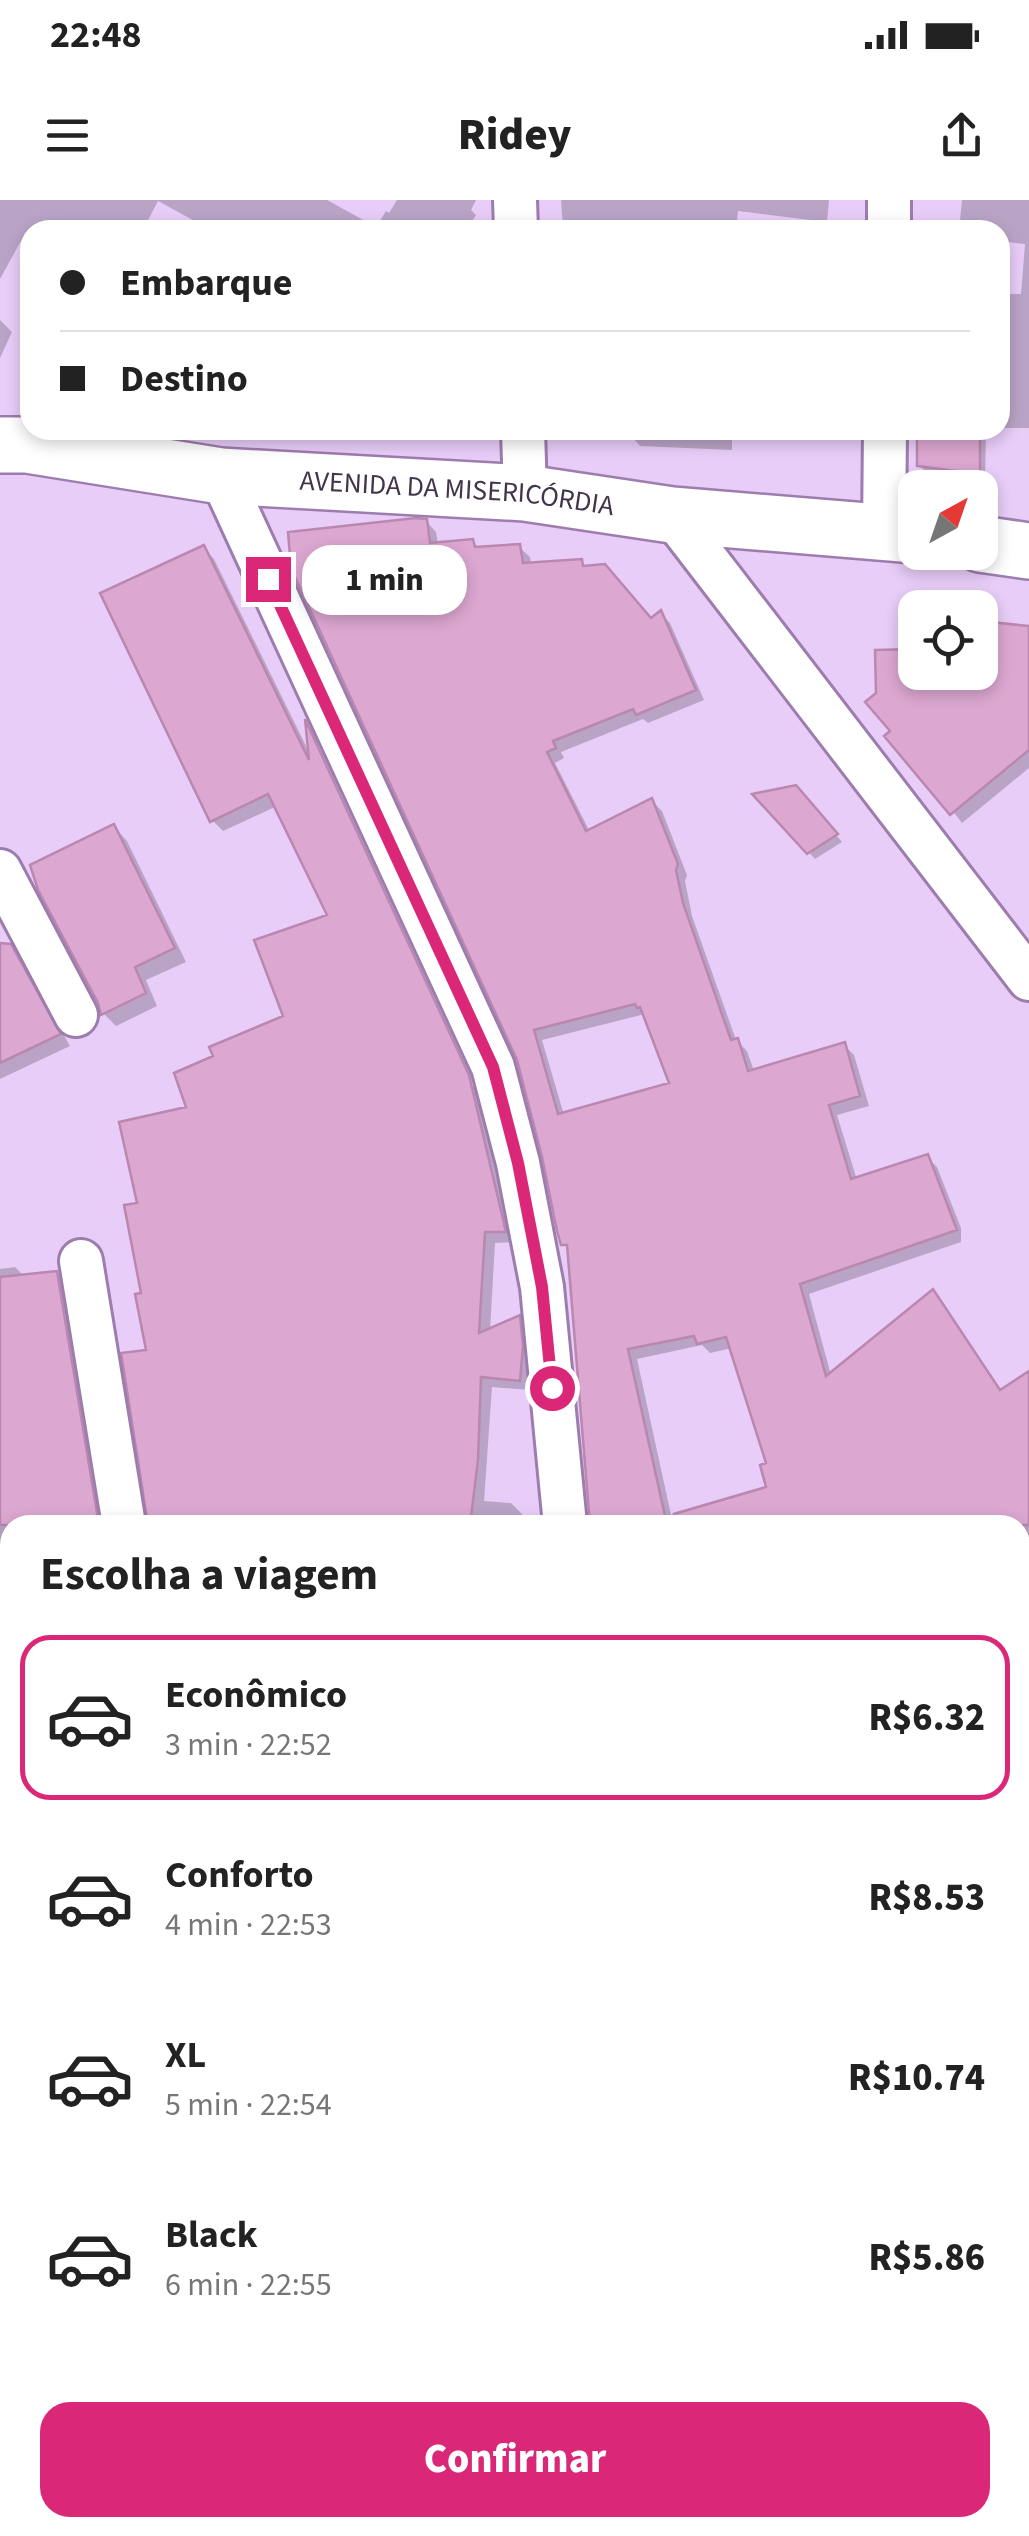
<!DOCTYPE html>
<html lang="pt">
<meta charset="utf-8">
<style>
:root{--surface:#fff;--page:#f6f6f6;--text:#222;--muted:#767676;--line:#e0e0e0;--accent:#db2777}
body{margin:0;font-family:"Source Sans 3",sans-serif;background:var(--page);color:var(--text);height:100vh;display:flex;flex-direction:column;font-size:38px;white-space:nowrap}
*{box-sizing:border-box;margin:0}
p{font-size:32px;color:var(--muted)}
.icon{flex:none;width:55px;height:55px;fill:none;stroke:currentColor;stroke-width:2;stroke-linecap:round;stroke-linejoin:round}
.map{position:relative;flex:1;overflow:hidden}
.panel{position:absolute;left:0px;top:1315px;width:1030px;height:1022px;display:flex;flex-direction:column;background:var(--surface);border-radius:30px 30px 0 0;box-shadow:0 5px 15px #0003}
.panel>*{flex:none}
.hud{position:absolute;left:20px;top:20px;width:990px;height:220px;border-radius:30px;box-shadow:0 5px 15px #0003;display:grid;align-content:center;height:220px;padding:0 40px;background:var(--surface)}
.needle{width:65px;rotate:40deg}
.buttons{position:absolute;left:898px;top:270px;display:grid;gap:20px}
.buttons a{display:grid;place-items:center;width:100px;height:100px;border-radius:20px;background:var(--surface);box-shadow:0 5px 15px #0003;font-size:50px}
.end{position:absolute;width:45px;height:45px;margin:-22px;border:12px solid #db2777;background:#fff;box-shadow:0 0 0 5px #fff}
.from{border-radius:50%}
.bubble{position:absolute;height:70px;border-radius:30px;background:var(--surface);box-shadow:0 5px 15px #0003;font-size:32px;font-weight:800;line-height:70px;text-align:center}
.hud b{display:flex;align-items:center;gap:35px;height:95px;font-size:38px}
.hud b+b{border-top:2px solid var(--line)}
.hud i{width:25px;height:25px;background:var(--text)}
ul{padding:0;list-style:none}
li{display:flex;align-items:center;gap:30px;height:165px;margin:0 20px 15px;padding:0 20px;border:5px solid transparent;border-radius:30px}
li div{flex:1}
li b{display:block;font-size:38px}
li em{font-style:normal;font-weight:800}
li.active{border-color:var(--accent)}
li>.icon{width:90px;height:90px;stroke-width:1.5}
h2{padding:0 40px;font-size:45px;line-height:120px}
.cta{display:flex;gap:20px;margin-top:auto;padding:20px 40px}
.cta a{flex:1;height:115px;border-radius:30px;background:var(--accent);color:#fff;font-size:40px;font-weight:800;line-height:115px;text-align:center}
.status{display:flex;justify-content:space-between;align-items:center;height:70px;padding:0 50px;background:var(--surface);direction:ltr}
.status svg{height:28px;fill:currentColor}
header{display:flex;justify-content:space-between;align-items:center;height:130px;padding:0 40px;background:var(--surface);font-size:45px;font-weight:800}
.map>svg:first-child{display:block}
.shadow{fill:#0003;fill-rule:evenodd}
.building{fill:#dca7d1;stroke:#b987af;stroke-width:2.5;fill-rule:evenodd}
.lines{fill:none;stroke-linecap:round;stroke-linejoin:round}
.minor-casing{stroke:#9d7cae;stroke-width:48}
.tertiary-casing{stroke:#9d7cae;stroke-width:60}
.minor{stroke:#fff;stroke-width:42}
.tertiary{stroke:#fff;stroke-width:55}
.route{stroke:#db2777;stroke-width:12}
.labels{text-anchor:middle;dominant-baseline:central;stroke-width:9;stroke-linejoin:round;paint-order:stroke}
.street-label{font-size:28px;fill:#42344a;stroke:#fcf8fe}
</style>
<div class="status"><b>22:48</b><svg viewBox="0 0 49 12"><path d="M0 12V9h3v3zM5 12V6h3v6zM10 12V3h3v9zM15 12V0h3v12zM26 1h20v11H26zM47 4h2v5h-2z"/></svg></div>
<header><svg class="icon" aria-label="menu" viewBox="0 0 24 24"><path d="M4 6h16M4 12h16M4 18h16"/></svg>Ridey<svg class="icon" aria-label="share" viewBox="0 0 24 24"><path d="M12 15V3M7 8l5-5 5 5M5 13v7h14v-7"/></svg></header>
<div class="map">
<svg width="1029" height="2336" viewBox="0 0 1029 2336">
<rect width="100%" height="100%" fill="#e8cdf8"/>
<path class="shadow" d="M0 0H327L376 27 386 11 389 13 397 0H476L471 10 476 15 467 30H211L158 1 143 30H30V44L22 39 0 79Z
M561 0H829L827 22 738 11 736 30H563Z
M962 0H1029V228H1000V94H1021L1025 44 1000 41V30H959Z
M0 120 12 132 0 158Z
M632 230H782V240L732 239V250L640 246 632 237Z
M920 230H986L985 279 926 272 919 265Z
M426 321 436 332 438 345 472 342 480 349 519 347 530 357 531 365 581 362 651 420 661 414 670 423 704 500 648 523 643 519 561 552 564 558 555 563 590 632 652 601 662 611 687 675 685 681 692 716 736 840 747 851 754 871 844 845 854 855 869 906 837 915 857 980 927 957 937 967 961 1028V1042L809 1094 831 1175 933 1092 1002 1192 1029 1174V1429L1020 1435V1325H592L570 1050 563 1043ZM645 814 672 885 564 915 542 840ZM702 1145 710 1153 732 1148 769 1265V1289L671 1315 637 1159Z
M203 348 214 359 311 556 308 525 316 533 480 889 515 1042 495 1043 490 1131 519 1118 530 1128 532 1155 530 1190 492 1187 484 1301 511 1303 522 1314 521 1325H151L149 1152 140 1005 217 857 286 817 330 716 277 606 223 631 212 620ZM317 538 477 886 472 888 317 550Z
M1029 429V568L962 623 893 532 915 452V472H980V450Z
M802 594 842 642 815 659 757 595Z
M114 627 127 641 186 762 146 780 157 806 116 826 103 813Z
M0 745 9 747 21 759 70 846 0 879Z
M15 1067 25 1077 56 1074 68 1085 107 1325H10V1398L0 1396V1069Z
M0 1470 10 1472V1532L0 1529Z
M1020 1559 1029 1573V1648L1020 1634Z
M0 1654 10 1656V1722L0 1719Z
M1029 1745V1869L1020 1874V1750Z
M0 1879 10 1881V1984L0 1985Z
M1029 1972V2003L1020 1982V1976Z
M0 2027 10 2029V2183L0 2182Z
M10 2324V2328H159L156 2336H0V2326Z
M222 2328H401V2336H186Z
M740 2328H763L745 2332Z"/>
<path class="building" d="M917 230H980V274L917 266Z
M416 318 427 319 430 343 473 339 475 347 520 344 523 363 582 359 583 366 605 364 651 418 661 410 696 490 636 515 633 509 553 541 556 548 547 552 586 631 652 598 678 664 676 670 683 703 731 840 738 838 748 871 845 842 860 896 829 905 851 979 928 954 957 1030 800 1084 826 1176 933 1089 1000 1190 1029 1171V1325H676L674 1314 766 1287 760 1265 766 1263 726 1137 697 1144 694 1136 628 1149 667 1325H590L567 1045H561L557 1031 542 957 517 860 291 368 288 332ZM635 804 637 808 640 807 669 883 558 914 534 830Z
M204 345 309 560 305 519 469 875 506 1032H485L479 1133 520 1115 523 1146 520 1181 481 1177 478 1260 470 1325H148L121 1153 146 1150 135 1094 141 1093 124 1005 137 1003 119 922 186 907 174 873 213 856 209 847 283 816 254 740 327 715 268 594 210 622 100 393Z
M980 421 1029 426V550L950 615 884 536 890 531 865 502 876 493 875 450 915 449V472H980Z
M796 585 838 634 807 654 752 594Z
M114 624 175 748 135 767 146 793 101 815 98 803 38 690 30 665Z
M0 743 11 744 61 834 0 863Z
M57 1071 99 1325H0V1077Z"/>
<g class="lines">
<g class="minor-casing">
<path id="minor" d="M515 0 516 30
M889 30V0
M523 230 525 293
M221 276 493 867 518 963 542 1087 565 1325
M672 315 1029 779
M884 331 885 230
M0 671 76 815
M81 1061 124 1325
M1020 1715 1029 1709
M0 2001H10
M0 2271 10 2266"/>
</g>
<g class="tertiary-casing">
<g id="tertiary">
<path id="s1" d="M0 245H27L221 276 525 293 672 315 915 335"/>
<path d="M980 344 1029 351"/>
</g>
</g>
<use href="#minor" class="minor"/>
<use href="#tertiary" class="tertiary"/>
</g>
<g class="lines">
<path class="route" d="M268 379 493 867 518 963 542 1087 552 1188"/>
</g>
<g class="labels">
<g class="street-label">
<text stroke="none"><textPath href="#s1" startOffset="460">AVENIDA DA MISERICÓRDIA</textPath></text>
</g>
</g>
</svg>
<div class="buttons">
<a><svg class="needle" viewBox="-14 -14 28 28"><path d="M0-13l5 13h-10z" fill="#e53935"/><path d="M0 13l5-13h-10z" fill="#767676"/></svg></a>
<a><svg class="icon" aria-label="locate" viewBox="0 0 24 24"><circle cx="12" cy="12" r="6"/><path d="M12 2v4M12 18v4M2 12h4M18 12h4"/></svg></a>
</div>
<i class="end from" style="left:552px;top:1188px"></i>
<i class="end" style="left:268px;top:379px"></i>
<div class="bubble" style="left:302px;top:345px;width:165px">1 min</div>
<div class="hud">
<b><i class="from"></i>Embarque</b>
<b><i></i>Destino</b>
</div>
<section class="panel">
<h2>Escolha a viagem</h2>
<ul>
<li class="active"><svg class="icon" aria-label="car" viewBox="0 0 24 24"><path d="M5 17H2v-5l4-1 3-4h7l3 4 3 1v5h-3M9 17h6M6 11h13"/><circle cx="7" cy="17" r="2"/><circle cx="17" cy="17" r="2"/></svg><div><b>Econômico</b><p>3 min · 22:52</p></div><em>R$6.32</em></li>
<li><svg class="icon" aria-label="car" viewBox="0 0 24 24"><path d="M5 17H2v-5l4-1 3-4h7l3 4 3 1v5h-3M9 17h6M6 11h13"/><circle cx="7" cy="17" r="2"/><circle cx="17" cy="17" r="2"/></svg><div><b>Conforto</b><p>4 min · 22:53</p></div><em>R$8.53</em></li>
<li><svg class="icon" aria-label="car" viewBox="0 0 24 24"><path d="M5 17H2v-5l4-1 3-4h7l3 4 3 1v5h-3M9 17h6M6 11h13"/><circle cx="7" cy="17" r="2"/><circle cx="17" cy="17" r="2"/></svg><div><b>XL</b><p>5 min · 22:54</p></div><em>R$10.74</em></li>
<li><svg class="icon" aria-label="car" viewBox="0 0 24 24"><path d="M5 17H2v-5l4-1 3-4h7l3 4 3 1v5h-3M9 17h6M6 11h13"/><circle cx="7" cy="17" r="2"/><circle cx="17" cy="17" r="2"/></svg><div><b>Black</b><p>6 min · 22:55</p></div><em>R$5.86</em></li>
</ul>
<div class="cta"><a>Confirmar</a></div>
</section>
</div>
